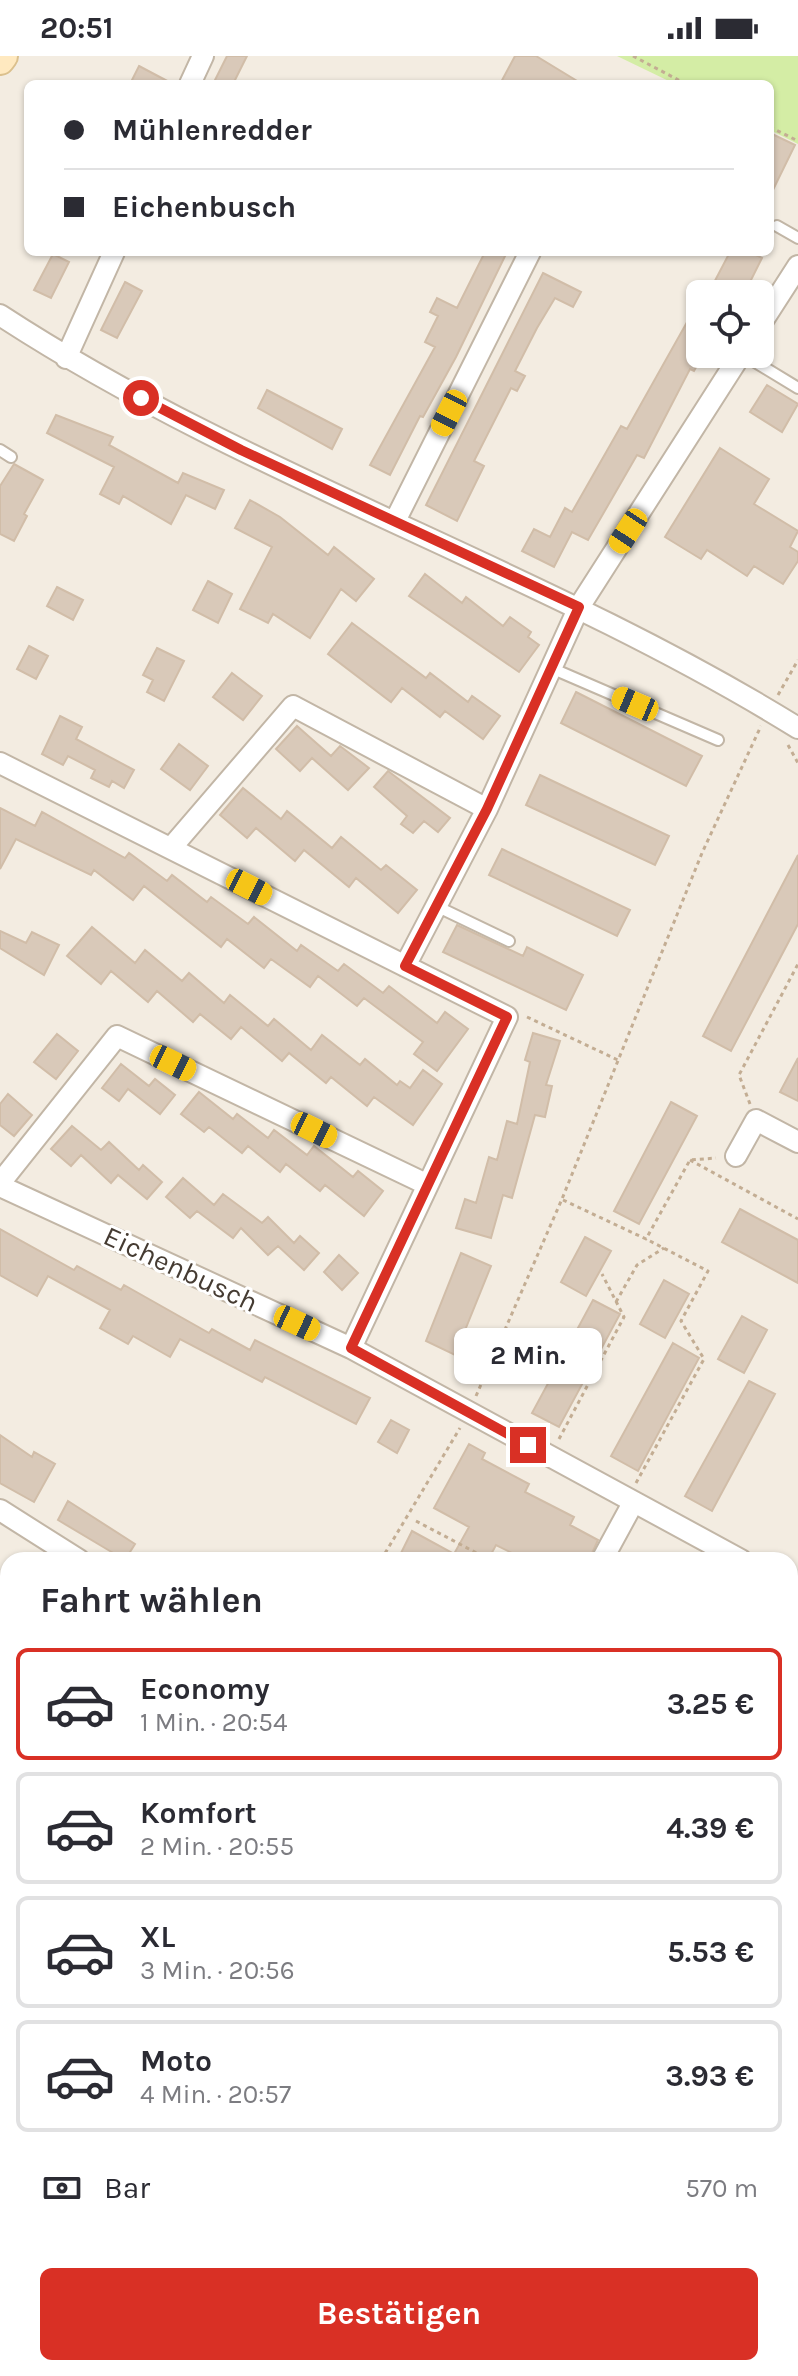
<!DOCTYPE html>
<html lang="de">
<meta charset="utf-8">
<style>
:root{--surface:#fff;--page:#f7f7f7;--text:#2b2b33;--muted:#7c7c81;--line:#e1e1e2;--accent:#d93025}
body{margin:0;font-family:Karla,sans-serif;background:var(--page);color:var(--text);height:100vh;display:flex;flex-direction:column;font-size:30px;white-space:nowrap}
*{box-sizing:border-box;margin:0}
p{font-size:26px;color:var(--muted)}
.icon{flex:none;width:44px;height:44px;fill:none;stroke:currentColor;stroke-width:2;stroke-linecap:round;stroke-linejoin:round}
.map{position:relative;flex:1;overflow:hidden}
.side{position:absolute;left:0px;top:1496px;width:798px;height:824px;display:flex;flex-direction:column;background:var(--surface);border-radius:24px 24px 0 0;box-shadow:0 2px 6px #0004}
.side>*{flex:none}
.banner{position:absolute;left:24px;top:24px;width:750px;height:176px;border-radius:12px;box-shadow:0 2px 6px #0004;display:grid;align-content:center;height:176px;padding:0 40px;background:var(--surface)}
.buttons{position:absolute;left:686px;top:224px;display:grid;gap:16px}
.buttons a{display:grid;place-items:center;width:88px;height:88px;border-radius:12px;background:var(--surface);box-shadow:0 2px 6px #0004;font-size:40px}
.end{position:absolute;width:36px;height:36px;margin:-18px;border:10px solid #d93025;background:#fff;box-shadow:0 0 0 4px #fff}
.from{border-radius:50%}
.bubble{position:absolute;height:56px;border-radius:12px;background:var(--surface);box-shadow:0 2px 6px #0004;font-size:26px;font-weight:700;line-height:56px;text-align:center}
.car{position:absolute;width:24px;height:48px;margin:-24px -12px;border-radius:10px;box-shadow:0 0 6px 2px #0007;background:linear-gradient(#f5c518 24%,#345 0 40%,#f5c518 0 76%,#345 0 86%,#f5c518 0)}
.banner b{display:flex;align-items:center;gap:28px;height:76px;font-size:30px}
.banner b+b{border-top:2px solid var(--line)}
.banner i{width:20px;height:20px;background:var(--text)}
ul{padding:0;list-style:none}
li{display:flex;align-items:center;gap:24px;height:112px;margin:0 16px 12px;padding:0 24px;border:4px solid var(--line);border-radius:12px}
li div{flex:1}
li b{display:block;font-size:30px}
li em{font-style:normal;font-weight:700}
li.on{border-color:var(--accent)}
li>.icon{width:72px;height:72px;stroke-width:1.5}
h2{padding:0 40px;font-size:36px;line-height:96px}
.pay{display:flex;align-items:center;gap:20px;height:88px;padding:0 40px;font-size:30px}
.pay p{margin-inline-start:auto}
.button{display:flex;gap:16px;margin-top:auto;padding:16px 40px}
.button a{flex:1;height:92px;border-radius:12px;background:var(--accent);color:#fff;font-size:32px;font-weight:700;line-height:92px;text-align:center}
.status{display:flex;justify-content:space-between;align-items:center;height:56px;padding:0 40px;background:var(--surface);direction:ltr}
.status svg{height:22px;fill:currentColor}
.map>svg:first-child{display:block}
.green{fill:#d4eda5}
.building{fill:#d9c9b9;stroke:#d1bda8;stroke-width:2}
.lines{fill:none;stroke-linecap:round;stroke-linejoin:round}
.service-casing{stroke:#c2b6a6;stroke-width:14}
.minor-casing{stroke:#c2b6a6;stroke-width:24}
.secondary-casing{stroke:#dbc08d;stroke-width:32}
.path{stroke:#c3ad93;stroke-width:3;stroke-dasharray:4 4;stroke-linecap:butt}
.service{stroke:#fff;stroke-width:10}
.minor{stroke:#fff;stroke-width:20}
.secondary{stroke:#ffe9c0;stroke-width:28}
.route{stroke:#d93025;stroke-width:10}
.labels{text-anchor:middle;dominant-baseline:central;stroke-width:6;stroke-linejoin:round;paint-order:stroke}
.street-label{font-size:28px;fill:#453b32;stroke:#fff}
</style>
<div class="status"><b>20:51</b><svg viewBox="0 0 49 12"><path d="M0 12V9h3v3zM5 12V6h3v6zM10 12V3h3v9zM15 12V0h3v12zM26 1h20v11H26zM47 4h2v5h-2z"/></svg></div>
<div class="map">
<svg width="798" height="2320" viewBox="0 0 798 2320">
<rect width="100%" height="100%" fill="#f3ece1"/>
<path class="green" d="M617 0H798V88L770 74V28H675Z"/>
<path class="building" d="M227 0H247L233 28H213Z
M515 0H536L582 28H500Z
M139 10 173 28H130Z
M770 77 795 89 770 140Z
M485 196H507L456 301 423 361 420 360 390 419 370 409 435 291 425 286 438 260 430 256 437 242 457 252Z
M730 196H750L762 202 744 238H708Z
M53 198 69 206 51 242 34 234Z
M543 217 581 236 573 251 555 242 537 272 515 315 525 320 517 335 511 332 474 405 484 410 457 465 426 449Z
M125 226 142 235 117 282 101 274Z
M700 243V304L694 315 690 313 644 402 637 399 588 484 572 476 554 511 522 495 534 473 550 481 565 452 572 456 621 370 627 373Z
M767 329 798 348 782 376 750 356Z
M267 334 342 373 332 393 258 352Z
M56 359 113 381 109 389 178 427 183 417 224 434 215 453 186 439 171 468 123 440 119 448 100 438 114 411 47 377Z
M720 392 769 423 754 448 798 475 790 491 798 496V505L783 528 754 510 747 520 707 494 701 503 665 481Z
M14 408 43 424 24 458 27 460 14 485 0 478V430Z
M250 444 280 461 328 499 334 491 374 523 356 545 341 533 310 582 273 558 268 567 240 553 272 491 235 472Z
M425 518 462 547 466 541 503 570 510 561 531 576 528 581 539 589 519 616 409 540Z
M208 525 232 538 218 567 193 554Z
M57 531 83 544 73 564 47 550Z
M352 567 426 622 430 617 468 646 472 640 500 660 483 683 445 655 440 661 402 632 391 646 328 598Z
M29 590 48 600 36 623 17 613Z
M157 592 184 605 164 645 147 636 153 624 143 619Z
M232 617 262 640 243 664 213 641Z
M576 636 702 700 686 730 561 667Z
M60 660 82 671 76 683 134 714 124 732 112 725 109 731 91 722 95 714 68 700 63 709 42 698Z
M297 670 331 700 340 690 369 712 348 734 312 702 300 715 276 693Z
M179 688 208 710 190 734 161 713Z
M388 715 450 762 438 776 424 765 413 777 401 768 407 760 374 731Z
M540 719 669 780 655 809 526 749Z
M243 732 281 763 287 755 332 792 341 781 381 814 386 809 417 834 398 857 356 822 349 831 304 794 295 805 256 772 247 782 220 759Z
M0 752 35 770 42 756 125 802 129 797 167 825 172 819 207 846 211 841 248 868 254 861 297 895 301 889 338 915 344 908 383 937 389 930 437 967 445 956 468 973 437 1015 414 998 423 986 364 942 357 950 318 920 310 931 271 903 264 912 227 883 221 891 144 830 133 844 94 814 91 819 16 783 0 813Z
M502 793 630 854 617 880 489 819Z
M798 799V868L731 995 703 980Z
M457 869 523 900 527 891 583 919 566 954 443 896Z
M92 871 135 907 145 894 182 925 189 917 224 947 230 939 268 970 274 963 311 994 322 979 360 1009 365 1003 397 1029 400 1025 410 1032 423 1014 442 1028 413 1069 374 1041 367 1050 331 1021 326 1027 289 997 282 1005 241 971 231 983 200 958 193 966 157 935 148 946 111 915 101 928 67 900Z
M0 875 26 887 32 876 59 889 44 919 0 892Z
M533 977 560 985 546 1029 552 1030 545 1061 535 1059 512 1142 503 1139 491 1182 456 1172 465 1143 476 1147 489 1101 497 1104 507 1065 517 1068 530 1006 525 1004Z
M57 978 78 995 56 1023 34 1006Z
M798 1002V1045L780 1036Z
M121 1008 149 1030 155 1023 175 1039 160 1058 128 1033 119 1045 102 1032Z
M199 1036 233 1063 237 1058 268 1082 274 1074 307 1099 314 1090 353 1121 358 1115 383 1135 364 1160 325 1129 320 1135 286 1108 280 1116 248 1090 242 1097 209 1071 204 1076 181 1058Z
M8 1038 32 1059 14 1080 0 1069V1048Z
M671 1046 697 1060 639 1168 614 1155Z
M72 1070 101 1094 109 1086 139 1114 143 1109 162 1126 147 1143 118 1119 111 1127 81 1099 71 1110 51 1093Z
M183 1122 214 1149 223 1138 262 1167 268 1161 294 1187 300 1180 319 1197 304 1214 278 1190 268 1199 241 1172 233 1182 197 1155 190 1162 166 1141Z
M740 1153 798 1184V1227L722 1186Z
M0 1173 74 1214 77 1210 121 1234 124 1229 209 1277 212 1273 250 1294 255 1284 370 1342 356 1368 265 1321 262 1326 180 1283 170 1301 133 1280 128 1288 100 1272 110 1254 48 1220 37 1240 0 1219Z
M585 1181 611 1195 586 1240 561 1226Z
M461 1197 491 1210 455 1299 426 1285Z
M339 1199 358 1217 342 1234 324 1216Z
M664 1224 689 1238 665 1282 640 1268Z
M593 1244 620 1258 559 1371 532 1357Z
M742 1260 767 1274 744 1317 718 1303Z
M673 1287 699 1302 638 1415 611 1400Z
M749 1325 775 1338 712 1455 685 1440Z
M391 1364 409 1374 397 1397 378 1386Z
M0 1379 32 1401 34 1396 55 1408 34 1446 0 1427Z
M469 1388 485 1397 482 1403 529 1428 525 1436 574 1461 570 1469 598 1484 589 1504H526L496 1489 488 1504H414L401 1497 412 1475 454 1498 469 1471 434 1452Z
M68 1445 135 1488 125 1504 58 1464Z"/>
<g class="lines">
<g class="service-casing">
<path id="service" d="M777 170 798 182
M742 298 798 332
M0 394 11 401
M551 612 718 684
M436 850 509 885
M790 1572 798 1577"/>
</g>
<g class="minor-casing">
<path id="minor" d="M190 28 203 0
M0 259C251 423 543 514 798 672
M760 269 798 210
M66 302 114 196
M395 465 530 196
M0 707 507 961 351 1292
M171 792 293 650 487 753
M405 910 487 753 579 551 741 298
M736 1100 756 1064 798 1086
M0 1127 117 980 426 1128
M0 1130 351 1292 741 1504
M0 1454 79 1504
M602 1504 633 1447
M790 1531 798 1535
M0 1835 8 1840
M790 2218 798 2222
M0 2242 8 2246
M124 2312 139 2320"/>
</g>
<g class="secondary-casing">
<path id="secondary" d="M0 4 3 0"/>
</g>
<path class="path" d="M633 0 686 28
M770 71 798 85
M778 639 798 604
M788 689 798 707
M527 961 620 1005
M750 1048 739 1019 798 908
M690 1104 798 1163
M563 1144 646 1183 690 1104 716 1102
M616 1246 637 1209 664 1192
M476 1340 562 1143 702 797 761 670
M559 1383 624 1261 602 1218
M636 1427 704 1303 681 1265 708 1215 646 1183
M416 1465 490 1504
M381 1504 460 1372
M790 1845 798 1849
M790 1915 798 1919
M790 2069 798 2054
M0 2100 8 2090
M289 2320 293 2312
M394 2320 398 2312
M498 2320 503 2312
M542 2320 546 2312
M708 2320 712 2312"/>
<use href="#service" class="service"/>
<use href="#minor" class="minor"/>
<use href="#secondary" class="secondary"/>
</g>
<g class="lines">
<path class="route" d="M141 342 241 394 579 551 487 753 405 910 507 961 351 1292 528 1389"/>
</g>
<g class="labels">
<g class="street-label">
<text transform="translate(181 1213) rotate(25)">Eichenbusch</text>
</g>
</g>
</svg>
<div class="buttons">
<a><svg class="icon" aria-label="locate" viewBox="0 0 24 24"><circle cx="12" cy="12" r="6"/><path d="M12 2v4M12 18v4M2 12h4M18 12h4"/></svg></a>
</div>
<i class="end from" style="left:141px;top:342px"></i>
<i class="end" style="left:528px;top:1389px"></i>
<div class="bubble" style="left:454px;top:1272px;width:148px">2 Min.</div>
<i class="car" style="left:449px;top:357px;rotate:207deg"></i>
<i class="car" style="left:628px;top:475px;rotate:213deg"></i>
<i class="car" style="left:635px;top:648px;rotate:293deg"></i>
<i class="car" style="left:249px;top:831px;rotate:117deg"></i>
<i class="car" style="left:173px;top:1007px;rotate:116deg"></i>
<i class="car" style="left:314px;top:1074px;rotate:116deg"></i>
<i class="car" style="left:297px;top:1267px;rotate:115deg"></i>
<div class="banner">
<b><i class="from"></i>Mühlenredder</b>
<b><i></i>Eichenbusch</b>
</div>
<section class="side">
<h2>Fahrt wählen</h2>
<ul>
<li class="on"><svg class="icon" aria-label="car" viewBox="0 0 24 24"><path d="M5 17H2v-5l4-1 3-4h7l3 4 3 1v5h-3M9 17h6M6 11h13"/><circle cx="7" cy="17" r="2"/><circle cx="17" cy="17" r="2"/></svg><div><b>Economy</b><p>1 Min. · 20:54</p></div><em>3.25 €</em></li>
<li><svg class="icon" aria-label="car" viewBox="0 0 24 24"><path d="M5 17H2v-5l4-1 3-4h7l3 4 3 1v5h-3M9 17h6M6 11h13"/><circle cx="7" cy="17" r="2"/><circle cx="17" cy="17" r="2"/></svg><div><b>Komfort</b><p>2 Min. · 20:55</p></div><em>4.39 €</em></li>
<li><svg class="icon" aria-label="car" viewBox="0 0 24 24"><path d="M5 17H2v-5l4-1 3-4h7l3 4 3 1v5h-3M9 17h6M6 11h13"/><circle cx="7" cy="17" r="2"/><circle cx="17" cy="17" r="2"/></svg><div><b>XL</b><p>3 Min. · 20:56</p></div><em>5.53 €</em></li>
<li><svg class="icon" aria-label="car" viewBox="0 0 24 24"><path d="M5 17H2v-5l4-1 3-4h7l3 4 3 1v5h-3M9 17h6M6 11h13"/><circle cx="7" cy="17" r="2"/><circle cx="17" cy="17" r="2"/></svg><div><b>Moto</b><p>4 Min. · 20:57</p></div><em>3.93 €</em></li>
</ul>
<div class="pay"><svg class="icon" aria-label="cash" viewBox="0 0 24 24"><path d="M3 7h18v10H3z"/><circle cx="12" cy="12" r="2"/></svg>Bar<p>570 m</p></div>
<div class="button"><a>Bestätigen</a></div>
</section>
</div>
